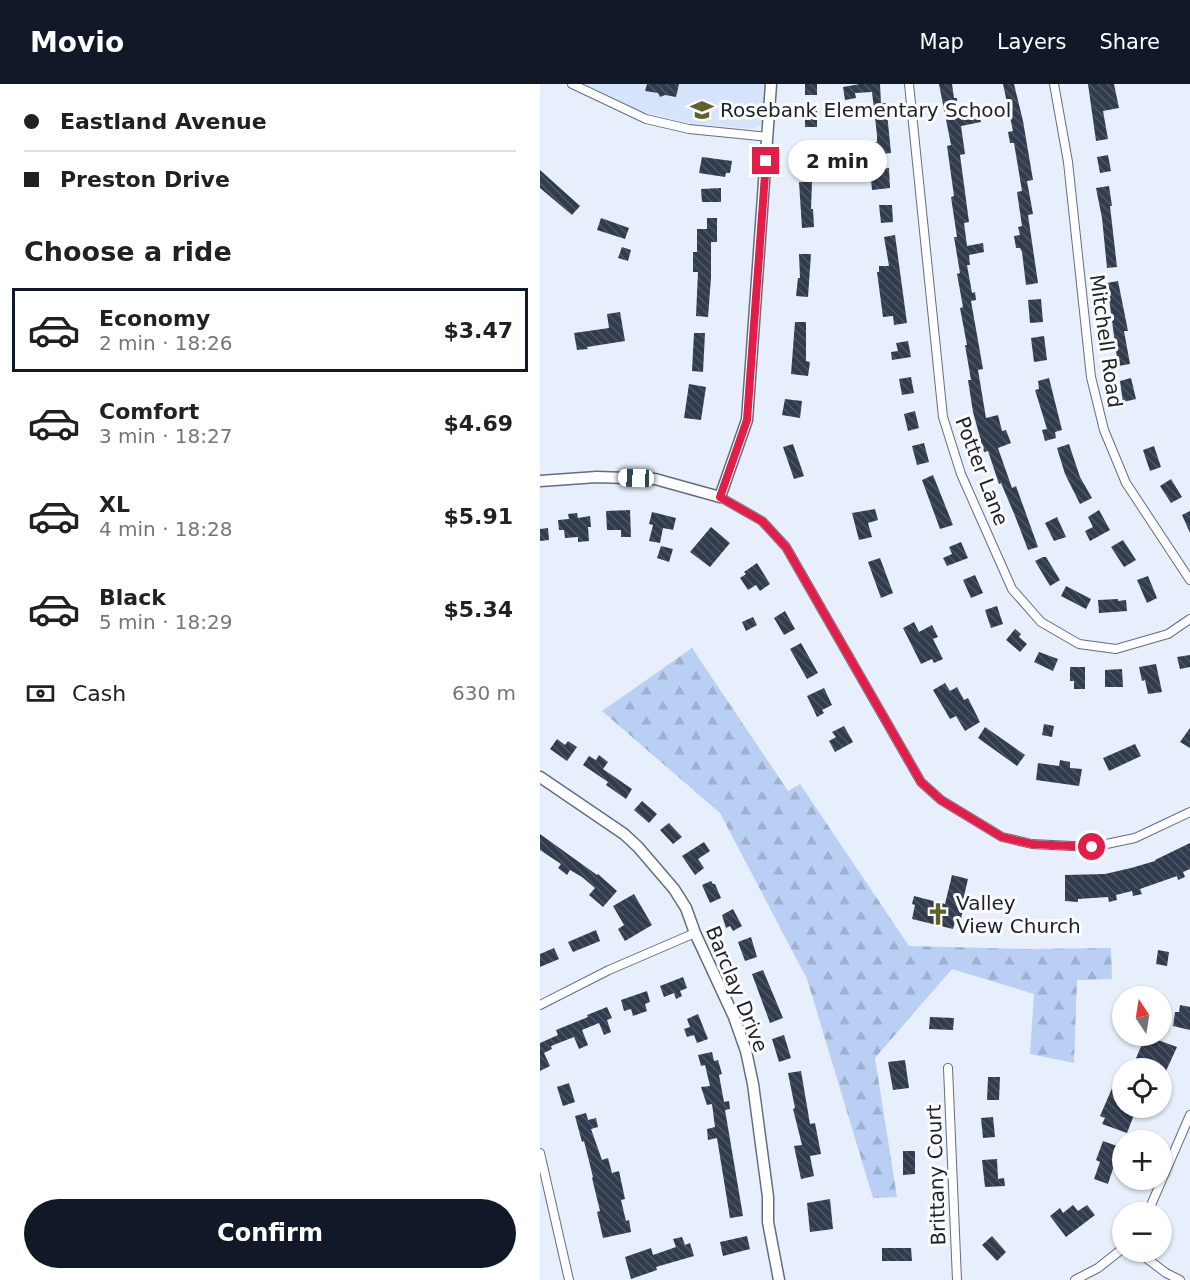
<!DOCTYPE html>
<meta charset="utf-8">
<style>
:root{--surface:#fff;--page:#f6f6f6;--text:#202124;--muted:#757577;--line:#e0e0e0;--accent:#111827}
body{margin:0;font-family:"DejaVu Sans",sans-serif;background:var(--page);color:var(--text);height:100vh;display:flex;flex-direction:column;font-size:22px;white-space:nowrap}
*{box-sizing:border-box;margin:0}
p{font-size:20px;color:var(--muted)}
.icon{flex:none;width:33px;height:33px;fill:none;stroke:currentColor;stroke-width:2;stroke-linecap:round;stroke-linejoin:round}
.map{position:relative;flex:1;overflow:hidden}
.panel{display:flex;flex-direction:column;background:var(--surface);width:540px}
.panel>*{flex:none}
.guide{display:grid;align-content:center;height:132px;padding:0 24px;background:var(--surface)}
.needle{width:39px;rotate:348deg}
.tools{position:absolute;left:572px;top:902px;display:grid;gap:12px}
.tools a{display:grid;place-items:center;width:60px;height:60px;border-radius:50%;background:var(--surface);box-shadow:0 2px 4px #0004;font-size:30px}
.end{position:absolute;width:27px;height:27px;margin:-14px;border:8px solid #e11d48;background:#fff;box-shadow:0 0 0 3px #fff}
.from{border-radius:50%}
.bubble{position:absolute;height:42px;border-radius:21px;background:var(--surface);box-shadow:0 2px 4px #0004;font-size:20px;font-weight:600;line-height:42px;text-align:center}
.car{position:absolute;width:18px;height:36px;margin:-18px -9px;border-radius:8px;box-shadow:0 0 4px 2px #0007;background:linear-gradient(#fff 24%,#345 0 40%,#fff 0 76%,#345 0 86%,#fff 0)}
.guide b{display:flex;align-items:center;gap:21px;height:57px;font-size:22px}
.guide b+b{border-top:2px solid var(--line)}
.guide i{width:15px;height:15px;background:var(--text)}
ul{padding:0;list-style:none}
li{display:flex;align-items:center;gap:18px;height:84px;margin:0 12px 9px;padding:0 12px;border:3px solid transparent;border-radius:0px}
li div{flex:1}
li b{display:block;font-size:22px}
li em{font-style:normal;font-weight:600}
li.current{border-color:var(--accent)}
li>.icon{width:54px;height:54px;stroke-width:1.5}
h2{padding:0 24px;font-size:27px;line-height:72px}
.pay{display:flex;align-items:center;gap:15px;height:66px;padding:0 24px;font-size:22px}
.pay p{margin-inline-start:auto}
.button{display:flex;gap:12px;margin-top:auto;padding:12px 24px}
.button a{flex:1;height:69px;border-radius:36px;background:var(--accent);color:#fff;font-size:24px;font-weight:600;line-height:69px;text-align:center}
header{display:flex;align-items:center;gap:36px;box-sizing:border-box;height:84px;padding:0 30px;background:var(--accent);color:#fff}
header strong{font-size:28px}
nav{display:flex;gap:33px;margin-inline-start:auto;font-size:21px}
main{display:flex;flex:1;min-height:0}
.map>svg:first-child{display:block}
.built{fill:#d6e4fb}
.forest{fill:url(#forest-firs)}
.building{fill:url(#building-back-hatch)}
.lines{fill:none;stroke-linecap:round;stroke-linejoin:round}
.minor-casing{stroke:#626d81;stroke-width:10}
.tertiary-casing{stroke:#626d81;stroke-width:13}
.minor{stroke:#fff;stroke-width:8}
.tertiary{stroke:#fff;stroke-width:10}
.route{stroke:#e11d48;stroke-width:8}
.labels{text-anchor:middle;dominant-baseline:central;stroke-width:6;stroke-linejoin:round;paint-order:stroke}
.poi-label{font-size:20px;fill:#1d222a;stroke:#fbfbfb;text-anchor:start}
.street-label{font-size:20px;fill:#1d222a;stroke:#fbfbfb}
</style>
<header>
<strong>Movio</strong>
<nav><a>Map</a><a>Layers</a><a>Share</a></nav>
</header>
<main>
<section class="panel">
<div class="guide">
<b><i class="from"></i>Eastland Avenue</b>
<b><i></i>Preston Drive</b>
</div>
<h2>Choose a ride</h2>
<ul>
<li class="current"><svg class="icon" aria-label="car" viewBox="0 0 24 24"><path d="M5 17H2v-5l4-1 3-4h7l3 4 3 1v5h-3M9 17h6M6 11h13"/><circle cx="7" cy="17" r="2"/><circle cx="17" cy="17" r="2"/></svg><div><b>Economy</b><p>2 min · 18:26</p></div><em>$3.47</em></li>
<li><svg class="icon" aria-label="car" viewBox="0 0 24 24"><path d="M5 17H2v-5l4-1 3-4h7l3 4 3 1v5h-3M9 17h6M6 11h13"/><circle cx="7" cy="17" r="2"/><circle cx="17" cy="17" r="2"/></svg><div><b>Comfort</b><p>3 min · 18:27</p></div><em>$4.69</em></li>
<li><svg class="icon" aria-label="car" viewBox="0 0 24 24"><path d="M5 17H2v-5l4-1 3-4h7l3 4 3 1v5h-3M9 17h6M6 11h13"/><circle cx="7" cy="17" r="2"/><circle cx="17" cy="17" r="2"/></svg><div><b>XL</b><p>4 min · 18:28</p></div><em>$5.91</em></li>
<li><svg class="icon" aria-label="car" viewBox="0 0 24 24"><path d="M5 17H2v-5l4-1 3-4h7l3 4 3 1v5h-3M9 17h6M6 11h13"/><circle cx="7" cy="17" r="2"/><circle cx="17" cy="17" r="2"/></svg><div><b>Black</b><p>5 min · 18:29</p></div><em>$5.34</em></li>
</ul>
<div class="pay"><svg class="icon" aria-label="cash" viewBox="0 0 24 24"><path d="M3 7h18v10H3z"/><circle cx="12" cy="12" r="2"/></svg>Cash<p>630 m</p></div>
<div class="button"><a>Confirm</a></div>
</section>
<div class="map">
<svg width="650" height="1196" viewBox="0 0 650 1196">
<defs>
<pattern id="forest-firs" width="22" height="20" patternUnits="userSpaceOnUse" patternTransform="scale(1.5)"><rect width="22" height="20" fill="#b9cff4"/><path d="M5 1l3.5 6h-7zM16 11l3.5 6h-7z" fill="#9fb1d1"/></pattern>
<pattern id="building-back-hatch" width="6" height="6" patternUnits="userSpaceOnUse" patternTransform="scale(1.5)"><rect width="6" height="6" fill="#323c4e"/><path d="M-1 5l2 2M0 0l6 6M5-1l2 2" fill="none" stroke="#4d5665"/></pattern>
</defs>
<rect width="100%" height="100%" fill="#e7effc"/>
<path class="built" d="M45 0H227L224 33 221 41 212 45 150 39 111 30 88 22Z"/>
<path class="forest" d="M152 564 248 707 260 700 369 862 486 865 571 864 572 895 537 896 534 979 490 970 494 910 412 885 335 974 357 1113 333 1114 267 895 180 729 62 627Z"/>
<path class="building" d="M107 0H139L136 13 125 11 120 13 118 9 105 7Z
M265 0H277V11H265Z
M320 0H340L341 19H346L351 69 334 71 333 59 337 58V51L332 8 315 9 316 14 305 16 303 3Z
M399 0H412L414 14H417L418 32 439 28 441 38 421 42 425 70 420 71 429 138 424 139 427 162 443 159 444 168 429 171 430 181H427L432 209 435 208 436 216 431 217 443 285 438 286 446 334 458 331 462 347 466 346 471 359 458 364 472 404 476 402 498 463 488 466 475 432 461 399 459 400 448 367 444 368 433 328 428 296H431L425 261H427L420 224 423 223 417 190 420 189 414 153H417L411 113 414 112 407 62 411 61Z
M463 0H474L483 37 493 96 487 97 493 130 488 131 498 199 486 201 482 168 480 164H476L474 152 480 151 478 143 482 142 477 108 482 107 474 59H470L468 48 473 47Z
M548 0H574L579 24 563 27 568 55 556 57Z
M265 27H277V43H265Z
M274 58 275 76H263L262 59Z
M568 71 571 87 560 89 557 73Z
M162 73 192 77 190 89H186L185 93 159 89Z
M349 84 350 104 332 106 330 86Z
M0 86 40 122 32 131 0 104Z
M259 98H272L271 125H273L274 143 262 144Z
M569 102 572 122H570L577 183 567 184 562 134 556 104Z
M181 104V118H162L161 105Z
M339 121H352L353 138 341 139Z
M61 134 89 144 85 155 57 146Z
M167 134H177V158H171V194L168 233 156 232 158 188H153V168H157V145H167Z
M355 151 367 239 354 241 353 232 343 233 337 188H339V182H349L344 153Z
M82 163 91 166 88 177 78 174Z
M259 170H271L268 213 256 212 258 194H260Z
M578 197 588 247H584L590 280 578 282 567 199Z
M501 215 503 238 490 239 488 216Z
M80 228 85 257 47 263 48 265 37 266 34 249 69 244 67 230Z
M255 238H266V277L270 278 268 292 251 290Z
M154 249H165L163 288 152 287Z
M504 252 507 276 494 278 491 254Z
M368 257 371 273 352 276 351 268 358 267 356 259Z
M371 293 374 309 362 311 359 295Z
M509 294 522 346 515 348 516 354 505 357 502 346 507 345 495 306 499 305 498 297Z
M591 294 596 315 583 318 580 297Z
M149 300 166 303 161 336 144 334Z
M245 315 262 317 260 334 242 331Z
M375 327 379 344 368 347 364 330Z
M384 359 389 378 377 381 372 362Z
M253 360 264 392 254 395 243 363Z
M529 360 540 393 552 414 540 420 525 390 517 364Z
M614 362 621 383 610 387 603 366Z
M393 391 413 441 400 445 382 396Z
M631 395 642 413 631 419 620 402Z
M335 425 338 436 328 439 332 453 319 456 312 429Z
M90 426 91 453H81V446H67L66 427Z
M559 426 570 446 550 457 545 447 553 443 548 433Z
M650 427V449L642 431Z
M112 428 136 434 133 446 123 444 120 459 109 457 113 441 109 440Z
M37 429 38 434 50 432 51 443H48L49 457 38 458V453L25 454 24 446H19L18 436 29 435 28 430Z
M517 433 526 453 514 457 505 439Z
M171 443 190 459 170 483 150 468Z
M8 444 9 456 0 457V445Z
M583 456 596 476 584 483 571 463Z
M421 458 428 474 407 482 403 474 412 470 409 463Z
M121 462 133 465 129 478 117 474Z
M503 473H506L520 496 510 502 495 477Z
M340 474 353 509 341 514 328 478Z
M217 479 230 500 220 507 216 501 208 506 200 494 206 490 204 488Z
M435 491 443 509 431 514 423 496Z
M608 492 617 514 607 519 597 496Z
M526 502 551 515 546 525 521 512Z
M578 515V517L586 516 587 527 559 529 558 516Z
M457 522 463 540 451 544 445 526Z
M245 527 255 545 244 551 234 534Z
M213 533 217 541 206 547 202 538Z
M374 538 379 548 392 541 398 553 393 555 403 575 394 579 392 575 381 580 363 544Z
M475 545 481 550 479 553 487 560 480 568 466 556Z
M261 559 278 589 267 595 250 565Z
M499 568 518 575 513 587 494 578Z
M650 571V583L640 585 637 573Z
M616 580 622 608 608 610 605 596 602 597 599 583Z
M530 583H545V605H534V597H530Z
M582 585 583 603H565V586Z
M405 599 410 607 417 603 424 616 428 614 440 638 425 647 416 632 410 635 393 606Z
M284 604 292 621 282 626 284 629 277 633 267 612Z
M504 640 514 642 512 653 502 651Z
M304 642 313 658 295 668 289 657 296 653 292 648Z
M445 643 485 671 477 682 438 654Z
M650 644V664L640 658Z
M17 655 25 661 28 657 37 663 27 677 10 665Z
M595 660 601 672 569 687 563 674Z
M59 671 68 678 63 685 92 705 86 715 66 701 68 698 43 681 49 672 56 676Z
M520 676 530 678V684L542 685 539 702 496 696 498 679 519 682Z
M102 717 117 730 109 739 94 726Z
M129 739 142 753 133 760 120 746Z
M0 750 57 791 58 790 77 807 63 823 49 811 55 804 42 793 30 786 27 791 18 784 21 780 0 766Z
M164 758 170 767 158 775 164 784 155 791 142 772Z
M650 759V785L643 788 645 793 638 796 637 792 600 805 602 810 593 812 592 807 576 811 577 816 569 818 568 813 538 815V818L525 817V791L565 790 591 784 615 777V776Z
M412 791 428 795 421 825H423L421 835 416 834 413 845 372 835 375 821 372 820 374 812 405 820Z
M171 797 173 800H175L181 814 170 819 162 801Z
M94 810 112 841 85 857 78 845 84 841 73 822Z
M193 825 202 842 193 847 190 842 186 844 182 831Z
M56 846 60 857 33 868 28 858Z
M211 853 217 873 205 877 198 858Z
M14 864 19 875 0 883V870Z
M618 866 629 868 627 882 616 880Z
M223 886 243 934 230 939 212 890Z
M143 893 147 904 140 907 142 912 136 915 134 909 124 913 120 902Z
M107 907 110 918 105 920 107 927 93 932 91 925 84 927 81 916Z
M640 921 650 923V946L633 942 635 928H639Z
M67 923 72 934 67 936 71 948 64 951 59 939 42 946 48 961 39 965 34 953 11 962 12 965 4 969 10 982 0 987V959L18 951 16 946 48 933 47 931Z
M158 930 168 955 157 959 154 951 147 953 144 945 150 943 147 935Z
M390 933 414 934 413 946 389 945Z
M244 951 251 974 239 978 232 955Z
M585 951H604L637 963 621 998V984H601L593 981 603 958Z
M172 968 174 977 178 976 182 990 179 991 184 1018 189 1017 190 1025 185 1026 203 1132 190 1134 177 1054 168 1056 167 1045 175 1043 172 1020 167 1021 161 1003 170 1002 165 981 161 982 158 971Z
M365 976 369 1004 353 1006 348 978Z
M261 987 270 1040 275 1039 281 1070 270 1072 274 1092 261 1095 254 1062 262 1061 253 1025 255 1024 248 989Z
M448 993H460L459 1016H447Z
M29 999 35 1018 23 1022 17 1003Z
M573 1002 582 1006V1023H597L587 1049 562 1040 565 1034 560 1032Z
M46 1029 48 1036 56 1034 58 1043 51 1045 62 1076 68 1074 72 1089 79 1087 85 1115 81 1116 86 1137 89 1136 91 1148 63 1154 57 1128 60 1127 52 1094 53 1093 44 1057 42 1058 35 1032Z
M453 1033 455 1053 443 1054 441 1034Z
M563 1057 580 1063 568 1100 554 1095 560 1078 556 1076Z
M363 1067H375V1090L363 1091Z
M457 1075 458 1095 464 1094 465 1102 445 1103 442 1076Z
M290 1115 293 1145 270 1148 267 1119Z
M533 1121 538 1127 547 1121 555 1131 526 1153 510 1132 520 1124 523 1129Z
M207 1152 210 1165 183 1172 180 1158Z
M452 1152 466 1168 457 1177 442 1161Z
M142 1153 145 1161 150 1159 154 1172 116 1183 117 1186 91 1195 85 1173 111 1164 113 1171 136 1163 133 1155Z
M342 1164H371L372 1177H342Z"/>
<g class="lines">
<g class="minor-casing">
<path id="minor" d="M32 0 106 35 149 45 228 53
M369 0 403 333 421 390 472 505 501 538 539 560 576 565 628 550 650 535
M514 0 528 78 551 293 564 346 586 399 650 496
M180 413 222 437 246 463 381 698 401 716 462 753 492 760 552 763 595 754 650 728
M0 921 69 886 155 849
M408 984 417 1196
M0 1069 29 1196
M608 1128 650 1031
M597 1167 626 1189 640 1196
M535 1196 558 1184 582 1165"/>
</g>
<g class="tertiary-casing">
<path id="tertiary" d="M0 397 57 393 115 395 180 413 207 336 231 0
M0 693 84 750 98 763 134 805 146 824 155 849 194 933 206 967 213 1000 228 1113V1138L239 1196"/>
</g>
<use href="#minor" class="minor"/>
<use href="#tertiary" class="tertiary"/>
</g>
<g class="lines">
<path class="route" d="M226 77 207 336 180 413 222 437 246 463 381 698 401 716 462 753 492 760 552 763"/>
</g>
<defs>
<g id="school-bare" transform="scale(1.8)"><path d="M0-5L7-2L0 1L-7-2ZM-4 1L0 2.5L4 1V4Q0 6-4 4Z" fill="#5f612f" stroke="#fbfbfb" stroke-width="2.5" paint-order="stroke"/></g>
<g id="church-bare" transform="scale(1.8)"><path d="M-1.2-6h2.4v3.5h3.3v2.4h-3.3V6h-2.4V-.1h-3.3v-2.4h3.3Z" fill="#5f612f" stroke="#fbfbfb" stroke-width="2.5" paint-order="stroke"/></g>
</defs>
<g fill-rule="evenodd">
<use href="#school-bare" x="162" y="26"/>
<use href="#church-bare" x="398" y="830"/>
</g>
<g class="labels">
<g class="poi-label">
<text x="180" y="26">Rosebank Elementary School</text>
<text x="416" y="819">Valley<tspan x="416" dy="23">View Church</tspan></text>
</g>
<g class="street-label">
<text transform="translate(566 257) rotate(82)">Mitchell Road</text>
<text transform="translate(442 387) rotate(69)">Potter Lane</text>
<text transform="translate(197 905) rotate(68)">Barclay Drive</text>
<text transform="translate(396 1091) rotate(-92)">Brittany Court</text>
</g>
</g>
</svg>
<div class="tools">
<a><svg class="needle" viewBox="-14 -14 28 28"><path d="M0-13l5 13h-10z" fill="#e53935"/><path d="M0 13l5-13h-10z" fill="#757577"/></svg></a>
<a><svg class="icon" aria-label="locate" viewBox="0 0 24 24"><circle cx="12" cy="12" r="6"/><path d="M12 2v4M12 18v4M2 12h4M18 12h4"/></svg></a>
<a>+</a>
<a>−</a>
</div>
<i class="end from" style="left:552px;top:763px"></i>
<i class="end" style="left:226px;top:77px"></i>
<div class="bubble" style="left:248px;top:56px;width:99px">2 min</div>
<i class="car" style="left:96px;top:394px;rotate:272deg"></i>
</div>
</main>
